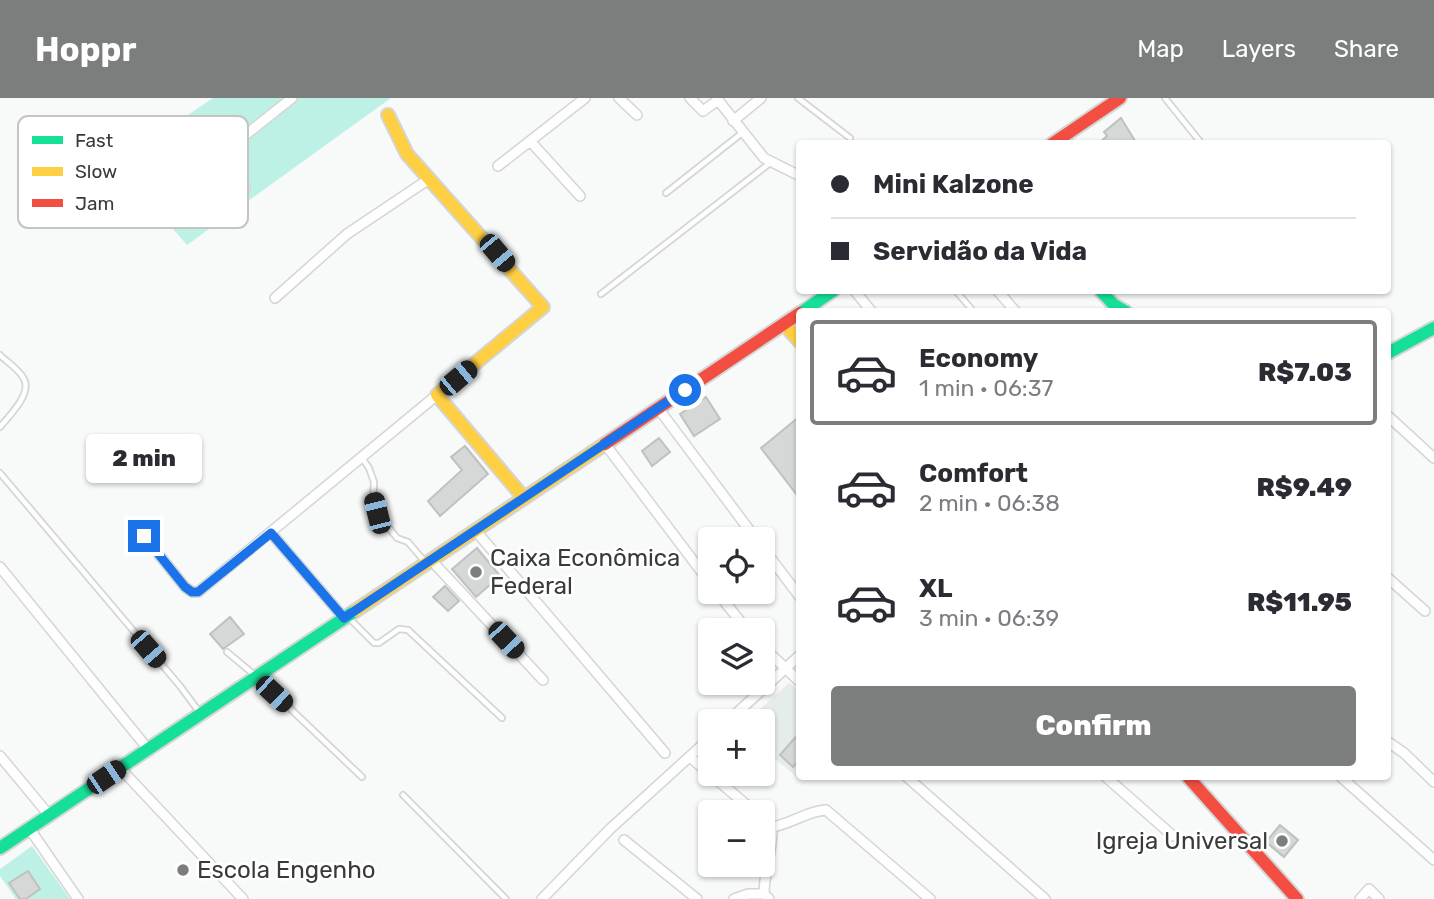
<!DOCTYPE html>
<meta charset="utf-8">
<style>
:root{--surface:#fff;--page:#f7f7f7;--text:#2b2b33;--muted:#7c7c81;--line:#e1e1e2;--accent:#7c7d7d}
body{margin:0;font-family:Rubik,sans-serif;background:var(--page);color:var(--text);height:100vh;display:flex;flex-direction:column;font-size:26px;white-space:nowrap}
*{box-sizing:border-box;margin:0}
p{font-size:23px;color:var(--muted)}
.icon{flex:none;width:38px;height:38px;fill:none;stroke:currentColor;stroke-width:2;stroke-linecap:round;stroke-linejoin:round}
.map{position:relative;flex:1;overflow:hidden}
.sheet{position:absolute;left:796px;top:210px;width:595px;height:472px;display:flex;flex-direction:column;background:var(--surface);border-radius:7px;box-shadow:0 2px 5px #0004}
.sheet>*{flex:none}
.guide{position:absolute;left:796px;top:42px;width:595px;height:154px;border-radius:7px;box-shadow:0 2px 5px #0004;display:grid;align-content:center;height:154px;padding:0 35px;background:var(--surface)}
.controls{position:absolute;left:698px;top:429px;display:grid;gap:14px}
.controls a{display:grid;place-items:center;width:77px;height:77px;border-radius:7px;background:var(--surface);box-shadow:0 2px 5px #0004;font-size:35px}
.end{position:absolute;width:32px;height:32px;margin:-16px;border:9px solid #1a73e8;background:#fff;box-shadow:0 0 0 4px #fff}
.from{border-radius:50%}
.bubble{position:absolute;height:49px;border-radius:7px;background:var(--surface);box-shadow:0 2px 5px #0004;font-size:23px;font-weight:800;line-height:49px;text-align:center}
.car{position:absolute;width:21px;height:42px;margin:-21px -10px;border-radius:9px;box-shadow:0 0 5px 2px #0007;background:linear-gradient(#222 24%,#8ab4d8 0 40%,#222 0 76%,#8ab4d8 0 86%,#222 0)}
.guide b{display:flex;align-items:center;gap:24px;height:66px;font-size:26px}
.guide b+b{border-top:2px solid var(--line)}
.guide i{width:18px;height:18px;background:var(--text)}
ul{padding:12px 0 0;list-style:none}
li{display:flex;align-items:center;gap:21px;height:105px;margin:0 14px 10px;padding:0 21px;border:4px solid transparent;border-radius:7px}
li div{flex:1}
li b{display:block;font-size:26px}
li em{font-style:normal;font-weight:800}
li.active{border-color:var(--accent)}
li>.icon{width:63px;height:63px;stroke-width:1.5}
.button{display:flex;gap:14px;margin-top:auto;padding:14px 35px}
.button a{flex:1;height:80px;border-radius:7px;background:var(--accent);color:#fff;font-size:28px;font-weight:800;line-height:80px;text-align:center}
header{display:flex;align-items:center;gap:42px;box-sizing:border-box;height:98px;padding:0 35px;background:var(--accent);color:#fff}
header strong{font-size:33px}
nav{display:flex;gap:38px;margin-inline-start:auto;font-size:24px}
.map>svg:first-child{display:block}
.built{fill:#e5ecea}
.green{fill:#bdf1e5}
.building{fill:#d6d7d7;stroke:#bfc1c0;stroke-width:2}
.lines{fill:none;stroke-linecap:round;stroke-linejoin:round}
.lane-casing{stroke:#d4d5d5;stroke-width:8}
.street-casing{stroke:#d4d5d5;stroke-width:12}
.fast-casing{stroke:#d4d5d5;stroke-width:16}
.slow-casing{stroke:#d4d5d5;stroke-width:16}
.jam-casing{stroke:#d4d5d5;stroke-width:16}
.lane{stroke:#fefefe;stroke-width:4.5}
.street{stroke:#fefefe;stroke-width:9}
.fast{stroke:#16e098;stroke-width:12}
.slow{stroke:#ffcf43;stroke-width:12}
.jam{stroke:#f24e42;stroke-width:12}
.route{stroke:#1a73e8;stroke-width:9}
.poi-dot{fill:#7c7d7d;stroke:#fff;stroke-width:2.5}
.labels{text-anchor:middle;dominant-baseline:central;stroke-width:5;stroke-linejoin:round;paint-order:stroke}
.poi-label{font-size:24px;fill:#393a3a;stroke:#fff;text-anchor:start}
.key{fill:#fff;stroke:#c4c4c4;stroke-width:2}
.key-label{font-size:19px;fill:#393a3a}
</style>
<header>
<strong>Hoppr</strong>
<nav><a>Map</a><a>Layers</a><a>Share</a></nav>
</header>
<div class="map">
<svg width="1434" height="801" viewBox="0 0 1434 801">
<rect width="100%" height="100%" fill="#f8f9f9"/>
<path class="built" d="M789 585 800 593V676L797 679 763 651V623H747Z"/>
<path class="green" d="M213 0H391L187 147 116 66Z
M32 748 70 801H16L0 778V771Z"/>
<path class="building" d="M1121 20 1137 46H1098L1107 38 1104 34Z
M706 299 720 321 694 338 680 316Z
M800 318V401L761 350Z
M659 340 670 354 652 368 642 353Z
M465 348 488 376 440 418 428 403 462 372 451 359Z
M477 450 500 478 476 499 452 471Z
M445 488 459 503 448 513 433 499Z
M230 519 244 536 223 551 210 536Z
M800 634V661L793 669 780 657Z
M1280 727 1298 742 1284 759 1266 744Z
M28 773 40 791 26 801H20L9 785Z"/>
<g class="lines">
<g class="lane-casing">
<path id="lane" d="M798 0 850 40
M1165 0 1202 46
M666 95 742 35
M955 192 974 214
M601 196 770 65
M0 257C7 264 20 272 24 281 32 296 9 318 0 329
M362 360 369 370 374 384 373 400 377 415 397 440 408 444 425 464
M0 375 180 588 200 615
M347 518 374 545H379L399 531 408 532 502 620
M227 554 257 579 362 679
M403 697 506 801"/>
</g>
<g class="street-casing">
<path id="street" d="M619 0 637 17
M690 0 703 13 718 2 764 60 800 78
M733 23 761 0
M193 25 245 92
M530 43 580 98
M219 58 292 0
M498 68 585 0
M854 192 872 214
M997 192 1016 214
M275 200 347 136 429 81
M658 310 756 441
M1388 318 1434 360
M605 346 710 485
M475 432 665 655
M271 435 344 520
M144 438 185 489 192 494H198L437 297
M763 450 800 499
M431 462 543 582
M0 469 148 651
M1388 480 1425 513
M717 494 747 532
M763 549 800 584
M728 623 800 557
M1388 644 1404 655 1434 684
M0 658 49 717
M691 660 755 714
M120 670 243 801
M907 679 1045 801
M1106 679 1173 738
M1341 679 1434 762
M763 721 772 729C773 752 764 773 764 796L769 801
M772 729C791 726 807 713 826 712L930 801
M29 730 78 801
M624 742 697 801
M542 801 610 731 710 640
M734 801 748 796H764
M1360 801 1369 791 1379 801"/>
</g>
<g class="fast-casing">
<path id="fast" d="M1100 192 1114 207 1126 214
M802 214 834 192
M1388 255 1434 230
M0 750 355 513"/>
</g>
<g class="slow-casing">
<path id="slow" d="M388 17 407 56 543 209 437 297 524 400
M784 226 800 244
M355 513 605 346"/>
</g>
<g class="jam-casing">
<path id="jam" d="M1052 46 1120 0
M605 346 800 215
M1188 679 1297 801"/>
</g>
<use href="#lane" class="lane"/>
<use href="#street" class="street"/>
<use href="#fast" class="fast"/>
<use href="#slow" class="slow"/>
<use href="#jam" class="jam"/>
</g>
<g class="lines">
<path class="route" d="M144 438 185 489 192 494H198L271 435 344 520 685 292"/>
</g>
<g class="poi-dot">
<circle cx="476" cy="474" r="7"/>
<circle cx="1282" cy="743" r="7"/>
<circle cx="183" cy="772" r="7"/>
</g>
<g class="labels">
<g class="poi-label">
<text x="490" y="460">Caixa Econômica<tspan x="490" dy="28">Federal</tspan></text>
<text x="1268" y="743" text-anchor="end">Igreja Universal</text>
<text x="197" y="772">Escola Engenho</text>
</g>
</g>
<rect x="18" y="18" width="230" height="112" rx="10" class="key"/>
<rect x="32" y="38" width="31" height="8" fill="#16e098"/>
<rect x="32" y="69" width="31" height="9" fill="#ffcf43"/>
<rect x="32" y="101" width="31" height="8" fill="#f24e42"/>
<g class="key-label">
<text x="75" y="49">Fast</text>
<text x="75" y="80">Slow</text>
<text x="75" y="112">Jam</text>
</g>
</svg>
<div class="controls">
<a><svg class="icon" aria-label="locate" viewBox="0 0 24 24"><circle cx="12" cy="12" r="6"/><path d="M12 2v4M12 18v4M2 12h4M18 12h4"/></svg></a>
<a><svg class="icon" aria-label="layers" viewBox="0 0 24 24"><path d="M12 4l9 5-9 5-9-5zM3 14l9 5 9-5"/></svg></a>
<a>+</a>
<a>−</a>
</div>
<i class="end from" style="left:685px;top:292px"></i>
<i class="end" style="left:144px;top:438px"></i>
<div class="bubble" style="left:86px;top:336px;width:116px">2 min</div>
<i class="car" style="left:497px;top:155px;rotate:140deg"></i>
<i class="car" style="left:458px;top:280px;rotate:50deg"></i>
<i class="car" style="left:377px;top:415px;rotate:346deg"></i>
<i class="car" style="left:506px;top:542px;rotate:137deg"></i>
<i class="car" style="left:148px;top:551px;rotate:139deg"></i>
<i class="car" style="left:274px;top:596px;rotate:133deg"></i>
<i class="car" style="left:106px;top:679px;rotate:56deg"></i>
<div class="guide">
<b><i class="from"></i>Mini Kalzone</b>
<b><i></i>Servidão da Vida</b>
</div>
<section class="sheet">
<ul>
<li class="active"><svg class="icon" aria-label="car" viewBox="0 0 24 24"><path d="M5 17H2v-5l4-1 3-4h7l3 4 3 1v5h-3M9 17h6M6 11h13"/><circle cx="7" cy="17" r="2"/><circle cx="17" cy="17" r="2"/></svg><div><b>Economy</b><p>1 min · 06:37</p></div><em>R$7.03</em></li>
<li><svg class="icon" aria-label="car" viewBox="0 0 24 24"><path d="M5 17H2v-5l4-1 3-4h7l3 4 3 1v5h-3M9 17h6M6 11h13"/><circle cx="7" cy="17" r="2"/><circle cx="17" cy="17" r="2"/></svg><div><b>Comfort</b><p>2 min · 06:38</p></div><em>R$9.49</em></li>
<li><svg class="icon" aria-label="car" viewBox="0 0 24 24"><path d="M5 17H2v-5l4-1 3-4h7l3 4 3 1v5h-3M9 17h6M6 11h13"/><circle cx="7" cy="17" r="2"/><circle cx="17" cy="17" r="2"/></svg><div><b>XL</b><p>3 min · 06:39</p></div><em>R$11.95</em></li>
</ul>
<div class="button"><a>Confirm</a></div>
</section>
</div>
